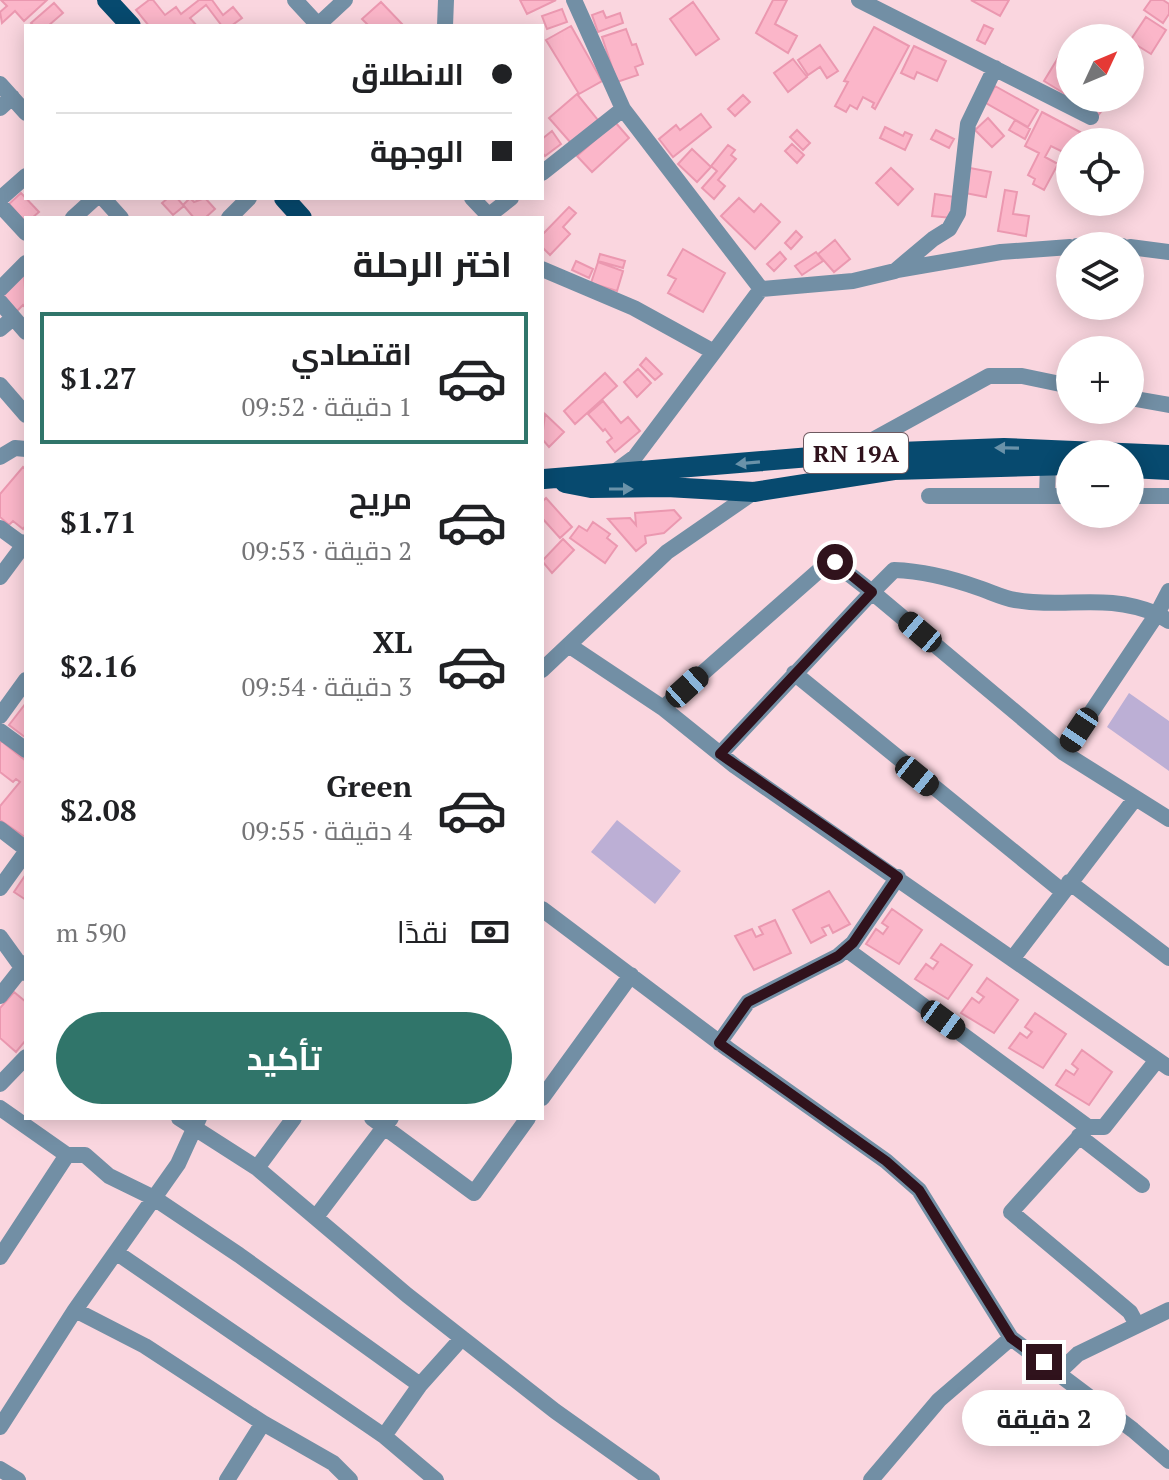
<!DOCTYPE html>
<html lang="ar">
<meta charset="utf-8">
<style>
:root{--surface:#fff;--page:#f6f6f6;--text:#202124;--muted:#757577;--line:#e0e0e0;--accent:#30756a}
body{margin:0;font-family:"PT Serif",Cairo,serif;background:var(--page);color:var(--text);direction:rtl;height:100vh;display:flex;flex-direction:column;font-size:30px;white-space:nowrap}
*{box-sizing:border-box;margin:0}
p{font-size:26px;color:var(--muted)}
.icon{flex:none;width:44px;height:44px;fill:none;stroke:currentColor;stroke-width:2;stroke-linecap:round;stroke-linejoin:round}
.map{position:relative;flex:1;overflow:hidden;direction:ltr}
.sheet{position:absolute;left:24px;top:216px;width:520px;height:904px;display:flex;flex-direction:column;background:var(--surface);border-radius:0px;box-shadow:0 4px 20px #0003;direction:rtl}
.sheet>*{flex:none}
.guide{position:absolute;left:24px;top:24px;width:520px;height:176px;border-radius:0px;box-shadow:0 4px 20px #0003;direction:rtl;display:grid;align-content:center;height:176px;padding:0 32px;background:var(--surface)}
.needle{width:52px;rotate:46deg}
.tools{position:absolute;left:1056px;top:24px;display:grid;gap:16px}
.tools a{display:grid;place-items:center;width:88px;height:88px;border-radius:50%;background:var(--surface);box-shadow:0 4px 20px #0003;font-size:40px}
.end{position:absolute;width:36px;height:36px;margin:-18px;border:10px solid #30121c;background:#fff;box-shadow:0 0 0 4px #fff}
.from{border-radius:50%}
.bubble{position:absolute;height:56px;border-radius:28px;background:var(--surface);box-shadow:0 4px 20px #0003;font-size:26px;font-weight:700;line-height:56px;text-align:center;direction:rtl}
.car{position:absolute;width:24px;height:48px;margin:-24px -12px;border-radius:10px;box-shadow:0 0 6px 2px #0007;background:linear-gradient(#222 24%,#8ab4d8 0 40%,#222 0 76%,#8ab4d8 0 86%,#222 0)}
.guide b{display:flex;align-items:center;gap:28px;height:76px;font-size:30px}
.guide b+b{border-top:2px solid var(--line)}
.guide i{width:20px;height:20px;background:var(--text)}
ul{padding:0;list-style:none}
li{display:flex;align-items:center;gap:24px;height:132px;margin:0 16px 12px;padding:0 16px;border:4px solid transparent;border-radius:0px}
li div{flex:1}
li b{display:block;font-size:30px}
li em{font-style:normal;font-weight:700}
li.selected{border-color:var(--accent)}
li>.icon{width:72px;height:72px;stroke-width:1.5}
h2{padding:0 32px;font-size:36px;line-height:96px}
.pay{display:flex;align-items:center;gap:20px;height:88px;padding:0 32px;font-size:30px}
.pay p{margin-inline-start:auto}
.button{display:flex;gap:16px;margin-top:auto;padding:16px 32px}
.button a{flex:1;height:92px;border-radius:48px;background:var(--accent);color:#fff;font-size:32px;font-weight:700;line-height:92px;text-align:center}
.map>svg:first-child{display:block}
.green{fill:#bcafd5}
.building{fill:#fbb6c9;stroke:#eb98b0;stroke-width:2}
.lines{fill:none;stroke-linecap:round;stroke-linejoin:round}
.minor{stroke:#728fa5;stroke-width:16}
.major{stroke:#074a6f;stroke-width:20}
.oneway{fill:#6a92a9}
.route{stroke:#30121c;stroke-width:10}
.labels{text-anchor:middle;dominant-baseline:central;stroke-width:7;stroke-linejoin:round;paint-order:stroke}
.shield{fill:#fff;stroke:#6e5960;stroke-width:2}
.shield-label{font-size:24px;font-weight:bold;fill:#30121c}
</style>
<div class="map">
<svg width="1169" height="1480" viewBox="0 0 1169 1480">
<rect width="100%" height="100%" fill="#fad6df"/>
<path class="green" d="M1129 693 1169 721V771L1107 727Z
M617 820 681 871 655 904 591 852Z"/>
<path class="building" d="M1 0H47L24 21 15 11 2 23 0 12 7 6Z
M149 0H153L165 15 176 7 181 14 199 0H212L223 15 233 7 242 18 231 26H222L206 5 190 18 197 26H149L136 10Z
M520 0H556L527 14Z
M773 0H787L775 24 797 36 788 53 756 33Z
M971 0H1009L1000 16Z
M1151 0H1163L1169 4V14L1163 23 1144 10Z
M381 2 404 26H369L362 19Z
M693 2 719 39 696 55 670 19Z
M54 3 63 13 48 26H34L31 23Z
M562 9 567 22 547 29 542 16Z
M603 11 606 18 620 13 623 23 598 32 592 15Z
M1146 17 1166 30 1151 54 1130 41Z
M984 25 993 29 985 44 977 40Z
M571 26 602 81 579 94 546 40Z
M874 27 909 46 875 109 872 107 874 103 863 97 857 109 850 105 846 112 835 106 848 82 844 81Z
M626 29 632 45 636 44 643 64 635 67 638 75 617 82 602 37Z
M820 45 838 71 827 78 820 67 808 75 798 60Z
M914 46 946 61 937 81 917 72 914 79 901 73Z
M1064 48 1070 52V97L1044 81Z
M793 59 807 77 788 92 774 73Z
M995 86 1038 110 1028 127 986 103Z
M577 94 598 120 571 143 549 118Z
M743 95 750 102 735 116 728 109Z
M1072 98H1111L1097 117Z
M1042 112 1080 132 1075 142H1070L1069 155 1051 146 1045 157 1058 164 1044 190 1033 184 1035 179 1028 175 1039 153 1025 146Z
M701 114 711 127 673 157 659 139 676 125 680 130Z
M988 118 1004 136 992 147 975 130Z
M1015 120 1030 129 1025 139 1009 130Z
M615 122 629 138 592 172 577 156Z
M885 127 903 136 905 132 912 135 905 150 880 138Z
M797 130 810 143 803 150 790 137Z
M936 130 954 139 949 148 931 139Z
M552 131 561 144 545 156 542 152V139Z
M792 144 804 155 797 163 785 151Z
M728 145 735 150 731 155 736 159 718 180 725 186 714 199 702 188 717 171 711 166Z
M692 149 711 167 697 182 678 164Z
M891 168 913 189 898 205 876 183Z
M970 168 991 172 986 197 965 193Z
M1005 190 1017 192 1013 214 1029 216 1026 236 998 231Z
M21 193 39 212 32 218H26V223L9 204Z
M935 194 955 197 952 218 932 216Z
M168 198H177L183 205 190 198 194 202 205 198 215 209 205 218H194L184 206 173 215 162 203Z
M739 198 754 212 761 204 780 222 755 249 721 216Z
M569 207 576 213 563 227 570 234 550 255 542 247V235Z
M796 231 802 237 791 249 785 243Z
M835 240 850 259 834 272 818 254Z
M683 249 725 273 703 312 668 293 676 279 668 275Z
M780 252 786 259 774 271 767 264Z
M816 252 823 261 802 275 795 266Z
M600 254 625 261 623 268 598 261Z
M576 261 593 269 589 278 572 270Z
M598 262 623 271 617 291 591 283Z
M24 273 26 308 23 305 17 311 1 296Z
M646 358 662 374 655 380 640 365Z
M638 369 651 383 637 397 624 382Z
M605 373 617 386 575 424 564 411Z
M603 401 621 423 628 417 640 431 615 452 607 442 612 438 605 429 603 431 588 414Z
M545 414 564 432 549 447 542 439Z
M23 467 26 470V525L23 529 13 521 9 525 0 517V494Z
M546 498 572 527 560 538 542 518V502Z
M674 510 681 518 664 533 645 536 646 543 636 551 608 519 630 518 636 525 635 513Z
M593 522 610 534 607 538 617 546 605 563 570 538 579 526 587 531Z
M563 539 574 550 552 573 542 561Z
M26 703V738L9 725Z
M0 740 26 761 25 837 0 820V806L20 782 16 779 13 782 0 772Z
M26 874V900L14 892Z
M829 891 850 924 833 933 829 925 822 928 826 935 811 943 793 910Z
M892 909 922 930 899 964 866 944 876 929 883 934 888 927 882 923Z
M775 920 791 953 754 970 735 936 752 929 756 937 763 934 759 927Z
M941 944 972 965 948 999 915 979 926 964 933 969 938 962 931 958Z
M987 978 1018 1000 994 1033 961 1013 972 998 979 1003 984 997 977 992Z
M14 992 26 1002V1040L16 1052 0 1038V1008Z
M1035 1013 1066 1034 1043 1068 1009 1048 1020 1033 1027 1038 1032 1032 1025 1027Z
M1082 1050 1112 1072 1089 1105 1056 1085 1066 1070 1074 1075 1078 1069 1072 1064Z"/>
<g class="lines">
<path class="minor" d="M295 0 319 26
M574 0 623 109 761 289 714 352
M859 0 1091 117
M318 25 345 0
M445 26 446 0
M0 84 26 113
M0 108 12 97
M542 173 623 109
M103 198 121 218
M472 198 491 218
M0 199 26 176
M0 205 26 233
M488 216 511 198
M73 218 95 198
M229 218 249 198
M1077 246H1122
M1130 247 1169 252
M542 269 634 308 714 352 635 457 616 471
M897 270 1001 252 1070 247
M0 289 26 263
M761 289 853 281 895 271 933 239 949 229 958 213 968 124 995 68
M0 302 26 332
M0 329 13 318
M0 385 26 415
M1130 398 1169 405
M849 453 989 376H1022L1070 386
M0 457 15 448 26 449
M929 496H1070
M1047 496 1048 464
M1130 496H1169
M0 528 26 547
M0 577 26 542
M570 646 663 708 735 766 1169 1068
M542 670 667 552 754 492
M794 673 1062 891
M663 708 831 560 872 592 894 570C924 571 951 578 979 588 991 592 1003 598 1015 600 1065 609 1104 592 1157 614L1169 591
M0 716 26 680
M0 731 26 750
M1064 753 1157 614 1169 621
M720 754 872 592 1064 753 1169 819
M0 829 26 849
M1069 882 1169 958
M0 888 26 852
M542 909 728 1049 886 1161 919 1190 1011 1338 1133 1430 1169 1461
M0 937 26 973
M846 949 1088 1127H1104L1157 1060
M1013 958 1134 800
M0 996 26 963
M719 1043 748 1002 838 956 853 943 898 877
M0 1084 26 1057
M542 1098 631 975
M0 1108 67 1155H85L109 1176 154 1198 239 1255 420 1385 462 1338
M179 1118 257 1168 407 1295 555 1411 652 1480
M372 1118 474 1193 528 1118
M1088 1127 1011 1212 1130 1312 1137 1325
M1079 1136 1142 1185
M257 1168 294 1118
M316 1217 391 1118
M117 1253 384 1436 420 1385
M0 1257 67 1155
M75 1310 145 1346 263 1423 227 1480
M1058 1373 1078 1354 1169 1310
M263 1423 333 1463 350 1480
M0 1427 75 1310 178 1164 199 1118
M384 1436 436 1480
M0 1469 18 1480
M871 1480 939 1400 1011 1338"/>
<path class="major" d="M107 0 131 26
M284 198 302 218
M1130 468 1169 470
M544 479 847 454 1004 448 1169 455
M565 483 591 488 667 487 754 492 894 470 1070 465"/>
</g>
<defs><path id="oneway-solid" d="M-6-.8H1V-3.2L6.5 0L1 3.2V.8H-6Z" transform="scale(2)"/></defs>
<g class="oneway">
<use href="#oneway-solid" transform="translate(1007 448) rotate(-179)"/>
<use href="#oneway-solid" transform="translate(748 463) rotate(175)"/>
<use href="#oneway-solid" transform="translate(621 489)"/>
</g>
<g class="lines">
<path class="route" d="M835 562 872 592 720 754 898 877 853 943 838 956 748 1002 719 1043 886 1161 919 1190 1011 1338 1044 1362"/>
</g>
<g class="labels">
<rect class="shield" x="804" y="433" width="104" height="40" rx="6"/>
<g class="shield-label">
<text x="856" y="453">RN 19A</text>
</g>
</g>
</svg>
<div class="tools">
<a><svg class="needle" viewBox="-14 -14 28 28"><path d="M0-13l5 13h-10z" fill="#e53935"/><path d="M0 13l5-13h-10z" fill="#757577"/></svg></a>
<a><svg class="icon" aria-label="locate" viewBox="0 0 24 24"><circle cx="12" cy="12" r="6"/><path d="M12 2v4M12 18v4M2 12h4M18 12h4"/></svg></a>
<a><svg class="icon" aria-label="layers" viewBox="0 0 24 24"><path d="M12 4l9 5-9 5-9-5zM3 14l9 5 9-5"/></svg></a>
<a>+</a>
<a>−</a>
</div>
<i class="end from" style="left:835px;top:562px"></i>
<i class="end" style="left:1044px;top:1362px"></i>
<div class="bubble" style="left:962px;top:1390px;width:164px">2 دقيقة</div>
<i class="car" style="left:920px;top:632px;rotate:310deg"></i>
<i class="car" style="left:687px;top:687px;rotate:48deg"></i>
<i class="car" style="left:1079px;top:730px;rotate:214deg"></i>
<i class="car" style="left:917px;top:776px;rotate:129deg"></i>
<i class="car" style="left:943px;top:1020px;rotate:126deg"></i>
<div class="guide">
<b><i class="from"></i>الانطلاق</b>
<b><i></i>الوجهة</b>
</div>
<section class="sheet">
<h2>اختر الرحلة</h2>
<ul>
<li class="selected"><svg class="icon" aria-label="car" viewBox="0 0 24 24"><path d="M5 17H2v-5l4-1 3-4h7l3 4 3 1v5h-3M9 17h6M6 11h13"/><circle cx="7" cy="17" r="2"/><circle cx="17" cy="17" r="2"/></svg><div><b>اقتصادي</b><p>1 دقيقة · 09:52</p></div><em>$1.27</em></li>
<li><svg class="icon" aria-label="car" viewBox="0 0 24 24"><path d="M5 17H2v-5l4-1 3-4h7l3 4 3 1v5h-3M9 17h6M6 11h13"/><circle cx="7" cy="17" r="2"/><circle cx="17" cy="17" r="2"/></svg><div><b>مريح</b><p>2 دقيقة · 09:53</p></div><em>$1.71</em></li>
<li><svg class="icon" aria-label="car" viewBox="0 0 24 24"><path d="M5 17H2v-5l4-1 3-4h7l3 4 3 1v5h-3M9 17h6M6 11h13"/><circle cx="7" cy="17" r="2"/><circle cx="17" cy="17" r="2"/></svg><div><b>XL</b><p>3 دقيقة · 09:54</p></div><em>$2.16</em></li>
<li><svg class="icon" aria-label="car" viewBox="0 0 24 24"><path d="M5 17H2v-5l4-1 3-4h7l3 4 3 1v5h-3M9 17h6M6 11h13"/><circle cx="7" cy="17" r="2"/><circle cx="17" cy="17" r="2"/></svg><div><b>Green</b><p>4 دقيقة · 09:55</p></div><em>$2.08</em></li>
</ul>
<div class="pay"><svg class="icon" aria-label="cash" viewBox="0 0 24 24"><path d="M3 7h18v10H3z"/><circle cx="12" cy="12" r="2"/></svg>نقدًا<p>590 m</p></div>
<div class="button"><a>تأكيد</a></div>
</section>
</div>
